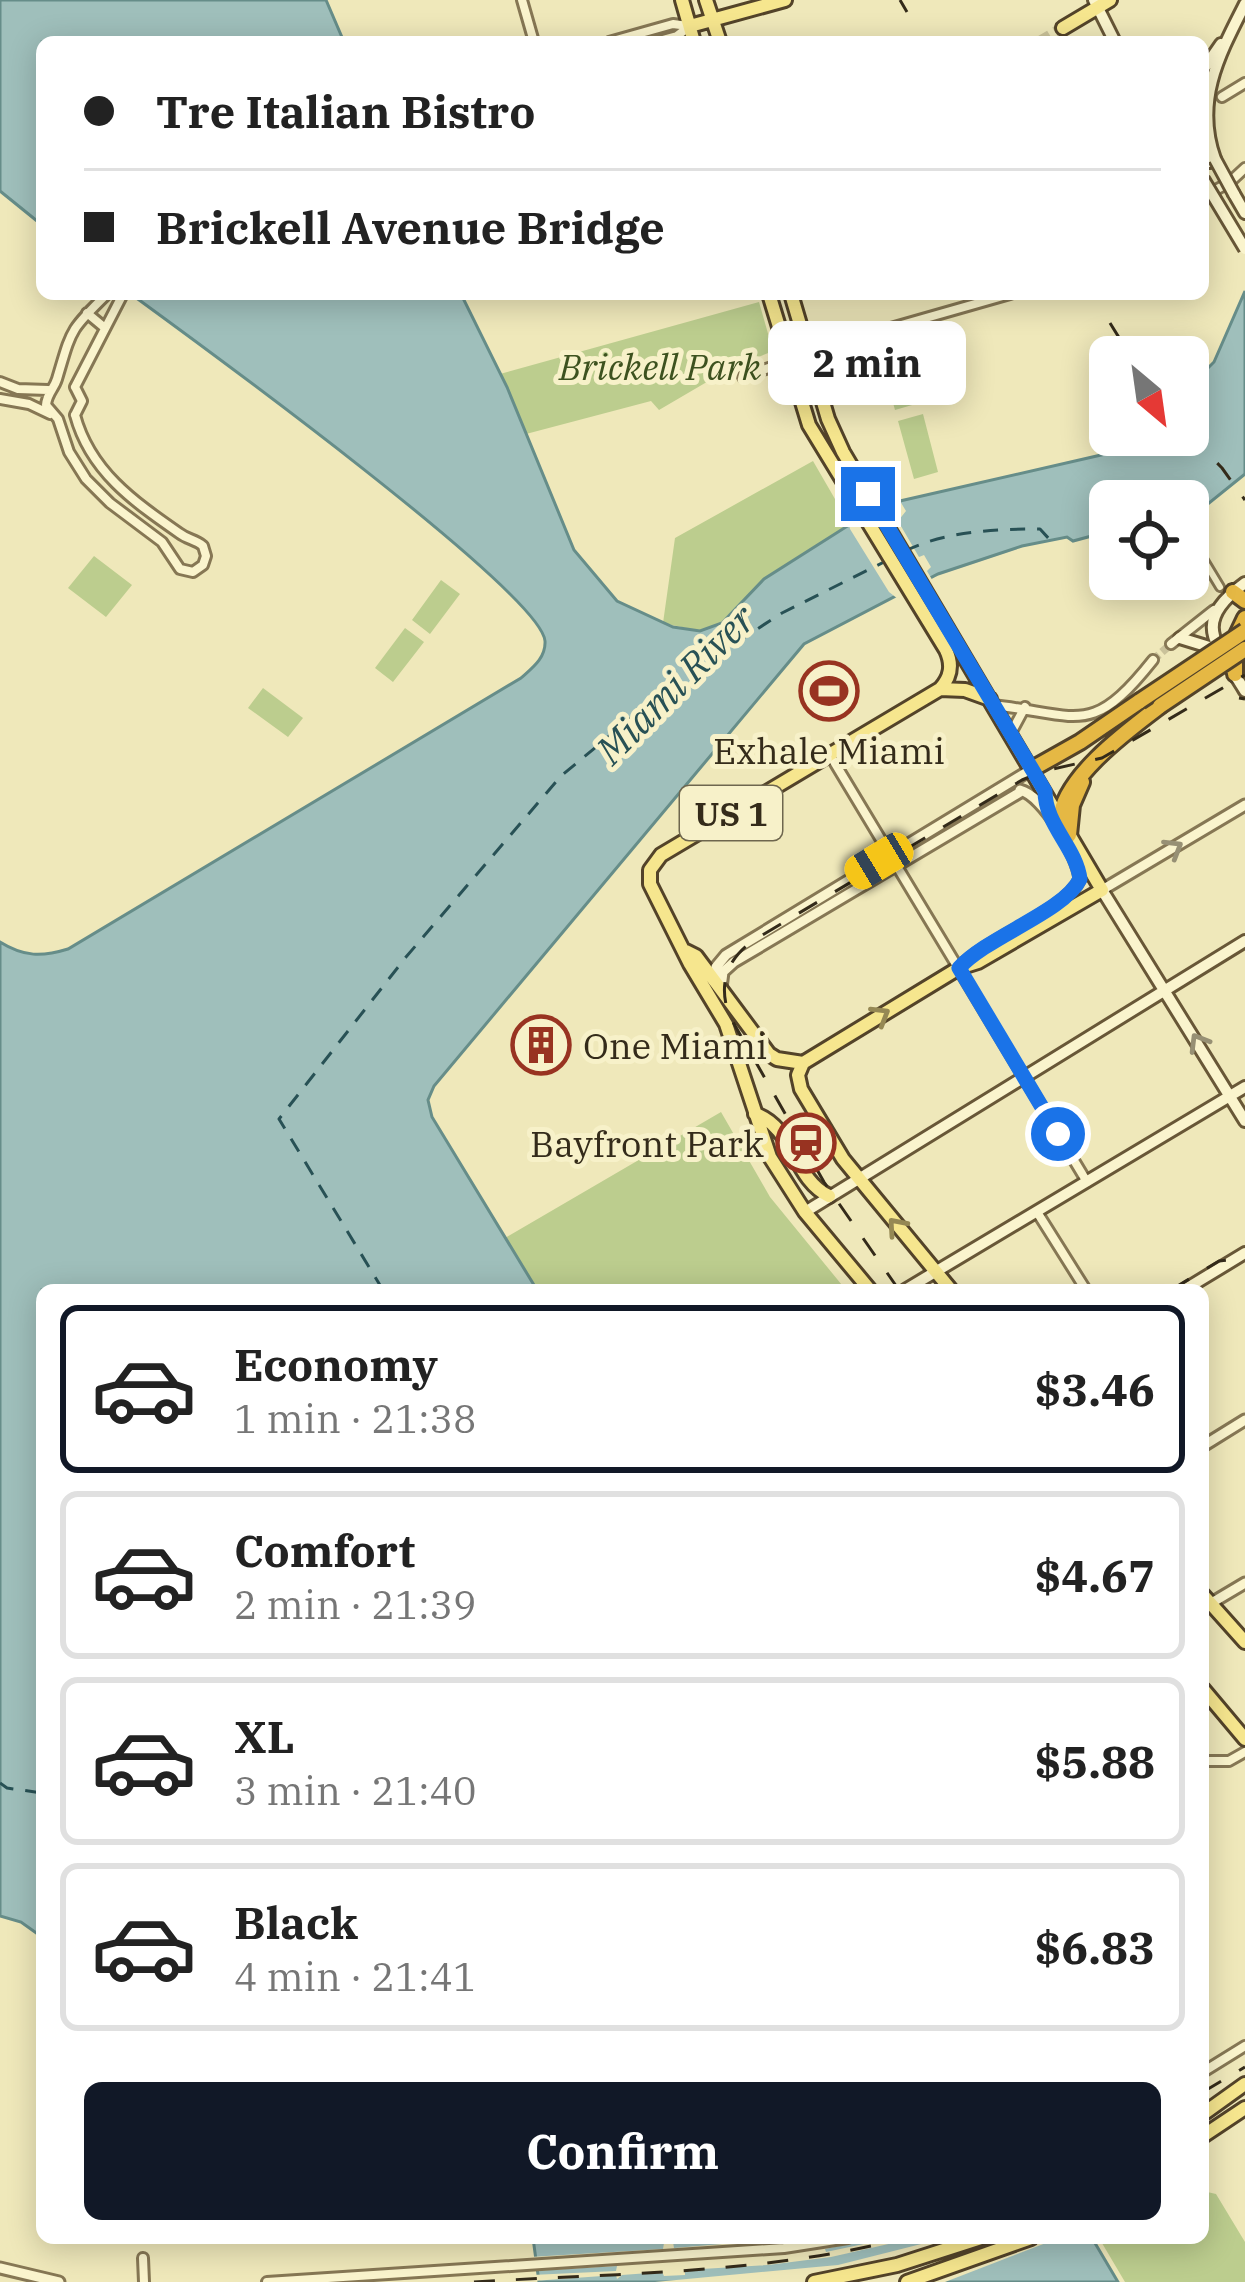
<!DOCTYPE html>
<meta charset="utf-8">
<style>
:root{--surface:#fff;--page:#f2f2f2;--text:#222;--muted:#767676;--line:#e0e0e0;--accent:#111827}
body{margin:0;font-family:"IBM Plex Serif",serif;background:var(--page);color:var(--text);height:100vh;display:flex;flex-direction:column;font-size:45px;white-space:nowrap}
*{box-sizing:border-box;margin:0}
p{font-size:39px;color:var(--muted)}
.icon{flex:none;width:66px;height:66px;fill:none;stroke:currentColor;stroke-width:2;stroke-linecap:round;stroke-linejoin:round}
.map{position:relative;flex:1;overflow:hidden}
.panel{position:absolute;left:36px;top:1284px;width:1173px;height:960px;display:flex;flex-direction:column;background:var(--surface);border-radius:18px;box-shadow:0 6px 30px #0003}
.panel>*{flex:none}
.guide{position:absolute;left:36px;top:36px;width:1173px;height:264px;border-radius:18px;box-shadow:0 6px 30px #0003;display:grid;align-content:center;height:264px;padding:0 48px;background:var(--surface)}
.needle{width:78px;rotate:151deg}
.buttons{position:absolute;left:1089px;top:336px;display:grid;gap:24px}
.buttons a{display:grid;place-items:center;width:120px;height:120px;border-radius:18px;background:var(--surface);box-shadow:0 6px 30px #0003;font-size:60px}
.end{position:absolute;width:54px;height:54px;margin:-27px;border:15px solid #1a73e8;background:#fff;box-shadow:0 0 0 6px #fff}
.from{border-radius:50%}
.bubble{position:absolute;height:84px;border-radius:18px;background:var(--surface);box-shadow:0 6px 30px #0003;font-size:39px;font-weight:800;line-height:84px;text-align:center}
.car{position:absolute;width:36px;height:72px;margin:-36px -18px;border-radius:15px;box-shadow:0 0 9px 3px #0007;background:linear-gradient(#f5c518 24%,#345 0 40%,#f5c518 0 76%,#345 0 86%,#f5c518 0)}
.guide b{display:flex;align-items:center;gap:42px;height:114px;font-size:45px}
.guide b+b{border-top:3px solid var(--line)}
.guide i{width:30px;height:30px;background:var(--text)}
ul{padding:21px 0 0;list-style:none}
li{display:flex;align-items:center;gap:36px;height:168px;margin:0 24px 18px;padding:0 24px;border:6px solid var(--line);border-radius:18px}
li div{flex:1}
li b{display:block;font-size:45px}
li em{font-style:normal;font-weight:800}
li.active{border-color:var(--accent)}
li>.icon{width:108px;height:108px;stroke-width:1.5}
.primary-button{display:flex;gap:24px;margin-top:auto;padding:24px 48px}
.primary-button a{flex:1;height:138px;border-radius:18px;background:var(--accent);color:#fff;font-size:48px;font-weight:800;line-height:138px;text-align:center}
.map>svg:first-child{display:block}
.green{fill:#bccd8e}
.water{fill:#9fbfbb;stroke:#668d89;stroke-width:3}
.pier{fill:#efe8ba}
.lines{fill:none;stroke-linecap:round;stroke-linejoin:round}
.ferry{stroke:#285155;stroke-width:3;stroke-dasharray:15 12;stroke-linecap:butt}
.minor-tunnel{stroke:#cac29a;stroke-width:8;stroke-dasharray:8 4;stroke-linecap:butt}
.primary-tunnel{stroke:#cac29a;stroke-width:12;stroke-dasharray:12 6;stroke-linecap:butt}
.pedestrian-casing{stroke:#867754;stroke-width:12}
.minor-casing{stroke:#867754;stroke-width:14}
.tertiary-casing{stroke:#867754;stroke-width:15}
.secondary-casing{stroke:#685737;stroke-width:16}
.primary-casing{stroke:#534329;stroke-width:18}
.motorway-casing{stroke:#534329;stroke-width:20}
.pedestrian{stroke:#faf4cd;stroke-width:6}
.minor{stroke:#faf4cd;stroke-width:8}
.tertiary{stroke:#faf4cd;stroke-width:9}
.secondary{stroke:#faf4cd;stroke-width:10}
.primary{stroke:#f6e68e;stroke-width:12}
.motorway{stroke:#e5b844;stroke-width:14}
.rail{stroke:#342b1a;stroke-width:3;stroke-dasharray:21 21;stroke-linecap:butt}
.secondary-bridge-casing{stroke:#685737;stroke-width:16;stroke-linecap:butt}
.motorway-bridge-casing{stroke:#534329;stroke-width:20;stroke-linecap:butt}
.secondary-bridge{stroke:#faf4cd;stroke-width:10}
.motorway-bridge{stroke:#e5b844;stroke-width:14}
.oneway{stroke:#979074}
.oneway2{stroke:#958854}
.route{stroke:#1a73e8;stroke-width:15}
.labels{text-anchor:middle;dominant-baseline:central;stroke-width:10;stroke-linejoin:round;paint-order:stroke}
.shield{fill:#f7f1c9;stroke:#6e664e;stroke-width:3}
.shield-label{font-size:33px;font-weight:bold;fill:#342b1a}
.park-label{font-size:36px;font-style:italic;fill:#3d521f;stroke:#f7f1c9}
.poi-label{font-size:36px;fill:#342b1a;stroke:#f7f1c9}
.water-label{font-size:39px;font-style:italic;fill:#285155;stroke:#f7f1c9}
</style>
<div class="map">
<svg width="1245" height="2282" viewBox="0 0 1245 2282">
<rect width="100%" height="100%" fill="#efe8ba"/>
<path class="green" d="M759 302 773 351 729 369 659 410 651 401 526 434 500 374Z
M906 353 919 403 895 410 881 360Z
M923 414 938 472 914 479 898 421Z
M813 461 850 525 764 579 717 626 700 631 663 623 675 538Z
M94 556 132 585 106 617 68 588Z
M441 580 460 594 430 634 412 620Z
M405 628 424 642 393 682 375 668Z
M263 688 303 718 288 737 248 708Z
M721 1112 770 1197 846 1290H537L505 1238Z
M1203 2191 1216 2194 1245 2242V2282H1125L1099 2238H1203Z"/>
<path class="water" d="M0 0H326L344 42H42V225L0 191Z
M1245 291V474L1188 520V501H1110V531L1073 541 1067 537 1022 546 938 574 804 644 434 1086 428 1100 432 1117 537 1290H42V1937L21 1922 0 1916V942C24 957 42 957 68 949L521 678C532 668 546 658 545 641 541 592 190 337 131 294H461L507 387 574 550 617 601 673 627 700 631 722 623 764 579 849 525 900 501 1114 452 1136 435H1188V388L1214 362Z
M533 2238H1092L1118 2282H539Z"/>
<path class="pier" d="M900 501 906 511 898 521 919 557 924 555 931 567 927 571 934 583 898 599 889 592 850 529 848 519 886 503 890 508Z
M795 2238H877L825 2249 826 2252 892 2238H915L831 2257 768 2265 685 2270V2275L664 2276 662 2272 622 2275 617 2279 616 2275 533 2281 532 2275 616 2271 617 2266 532 2271 530 2257 663 2249 664 2243 673 2242 674 2248Z
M945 2238H1059L945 2282H655L838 2265Z"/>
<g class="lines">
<path class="ferry" d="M905 551C946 531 995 529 1040 529L1051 541
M383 1290 279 1119 406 957 561 776 672 684 782 613 886 561
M0 1783 7 1788 42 1793"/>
<path class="minor-tunnel" d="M1153 660 1171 644"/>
<path class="primary-tunnel" d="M1040 42 1063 28"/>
<g class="pedestrian-casing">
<path id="pedestrian" d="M1188 534 1220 587"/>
</g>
<g class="minor-casing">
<path id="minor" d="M522 0 534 42
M609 42 673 24 688 26
M655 42 677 36 690 26
M1222 97 1245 83
M1203 197 1230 182 1245 168
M87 313 105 328
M743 377 780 364 789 357 1010 294
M0 382 18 389 48 390
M75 387 123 294
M75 387 82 401 75 415
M0 399 29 404 50 414
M75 415C90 471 133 501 179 533 188 540 195 539 203 546L206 556 203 565 193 572 180 569 162 542 110 503 86 479 69 452 58 419 46 405C47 393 54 389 57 379 72 329 69 331 107 294
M1171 644 1214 610
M993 705C1080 715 1091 738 1153 660
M1011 733 1025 707
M830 755 1087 1182
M1037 1212 1086 1290
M1203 1761H1229L1245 1752
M1203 2072 1245 2046
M143 2258 144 2282
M267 2282 784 2248 848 2238"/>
</g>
<g class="tertiary-casing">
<path id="tertiary" d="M1102 890 1245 805
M959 968C988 937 1065 912 1080 879 1077 855 1044 796 1020 790
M713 981 716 967 726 955 1032 769
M721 988 723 972 734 962 1022 791
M1203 1446 1245 1420
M1203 1608 1245 1583
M0 2268 59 2282"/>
</g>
<g class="secondary-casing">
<path id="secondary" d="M1094 0 1115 42
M1203 70 1221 44
M1203 151 1210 162
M1215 159C1194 101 1219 55 1245 4
M1234 194 1245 213
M1245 583C1190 623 1216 643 1245 691
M1180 638 1219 650
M1102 890 1245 1121
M805 1212 1245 941
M905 1290 1245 1087
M1184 1290 1245 1253"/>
</g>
<g class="primary-casing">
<path id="primary" d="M682 0 694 42
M706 0 720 42
M690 26 785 0
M1063 28 1110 0
M769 294 809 425 946 650C953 665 951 677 940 689L661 855 650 870V884L690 964 726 1024 770 1157 805 1212 870 1290
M791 294 828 419 843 452 1102 890 978 962 959 968 803 1063
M940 689 965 690 990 699
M686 951 696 956 769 1054 777 1059 803 1063
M803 1063 798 1075 801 1089 843 1159 951 1290
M755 1114C794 1127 793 1179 829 1196
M1203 1595 1245 1642
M1203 1689 1245 1739
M1203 2114 1245 2084
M1203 2136 1245 2108
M814 2282 897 2265 981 2238
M907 2282 1031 2238"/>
</g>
<g class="motorway-casing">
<path id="motorway" d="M1233 592 1245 601
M1235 674V639L1245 618
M1032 769 1080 742 1140 701
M1060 819C1064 777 1127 731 1160 706
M1069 835 1072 805 1082 782"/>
</g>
<use href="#pedestrian" class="pedestrian"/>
<use href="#minor" class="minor"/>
<use href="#tertiary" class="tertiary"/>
<use href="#secondary" class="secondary"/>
<use href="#primary" class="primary"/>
<use href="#motorway" class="motorway"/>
<path class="rail" d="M900 0 907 12
M936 38 938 42
M1110 323 1131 357
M1188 433 1222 468 1245 500
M1239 698 1245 699
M899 1290 824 1182 729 1015C718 983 727 959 754 940L1022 780 1044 771 1102 758 1245 675
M1171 1290 1219 1261 1245 1258
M1203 2092 1245 2067
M474 2282C618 2273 765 2274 905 2238"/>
<g class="secondary-bridge-casing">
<path id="secondary-bridge" d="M1215 159 1234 194
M1203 179 1245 249"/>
</g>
<g class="motorway-bridge-casing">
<path id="motorway-bridge" d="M1140 701 1245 631
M1160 706 1245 649"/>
</g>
<use href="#secondary-bridge" class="secondary-bridge"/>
<use href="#motorway-bridge" class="motorway-bridge"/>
</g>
<defs><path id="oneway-chevron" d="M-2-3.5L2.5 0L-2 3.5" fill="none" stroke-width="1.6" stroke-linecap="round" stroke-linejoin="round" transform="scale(3)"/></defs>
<g class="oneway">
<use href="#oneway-chevron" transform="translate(1174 848) rotate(-31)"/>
<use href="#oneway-chevron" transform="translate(1198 1042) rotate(-121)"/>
</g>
<g class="oneway2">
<use href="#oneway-chevron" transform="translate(881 1015) rotate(-31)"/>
<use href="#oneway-chevron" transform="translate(896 1226) rotate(-131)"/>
</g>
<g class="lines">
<path class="route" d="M868 494 1045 791C1045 825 1076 847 1080 879 1064 912 988 936 959 968L1058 1134"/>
</g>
<defs>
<g id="stadium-ring" transform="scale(3)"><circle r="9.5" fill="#f7f1c9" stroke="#983321" stroke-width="1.5"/><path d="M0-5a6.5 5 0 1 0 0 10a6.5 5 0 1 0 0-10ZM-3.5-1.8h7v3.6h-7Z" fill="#983321"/></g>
<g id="building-ring" transform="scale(3)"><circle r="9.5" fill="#f7f1c9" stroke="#983321" stroke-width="1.5"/><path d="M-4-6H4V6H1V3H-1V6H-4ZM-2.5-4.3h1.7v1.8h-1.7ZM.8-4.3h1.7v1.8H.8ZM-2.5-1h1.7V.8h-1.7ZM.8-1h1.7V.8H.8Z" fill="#983321"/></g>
<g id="station-ring" transform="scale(3)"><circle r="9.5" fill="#f7f1c9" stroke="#983321" stroke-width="1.5"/><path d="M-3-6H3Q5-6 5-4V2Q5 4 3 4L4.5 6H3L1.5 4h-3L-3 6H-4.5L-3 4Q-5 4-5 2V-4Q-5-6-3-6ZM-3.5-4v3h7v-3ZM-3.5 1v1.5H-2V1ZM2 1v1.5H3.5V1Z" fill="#983321"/></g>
</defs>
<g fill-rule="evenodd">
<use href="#stadium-ring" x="829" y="691"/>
<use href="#building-ring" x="541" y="1045"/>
<use href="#station-ring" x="806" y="1143"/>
</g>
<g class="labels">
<rect class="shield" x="680" y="786" width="102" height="54" rx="9"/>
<g class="shield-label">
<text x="731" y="813">US 1</text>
</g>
<g class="park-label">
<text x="660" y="366">Brickell Park</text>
</g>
<g class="poi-label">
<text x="829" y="750">Exhale Miami</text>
<text x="583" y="1045" text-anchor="start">One Miami</text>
<text x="764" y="1143" text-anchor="end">Bayfront Park</text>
</g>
<g class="water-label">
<text transform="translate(675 684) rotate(-45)">Miami River</text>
</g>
</g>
</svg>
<div class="buttons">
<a><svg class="needle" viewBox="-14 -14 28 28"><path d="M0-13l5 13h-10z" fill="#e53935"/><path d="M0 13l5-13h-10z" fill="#767676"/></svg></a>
<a><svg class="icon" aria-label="locate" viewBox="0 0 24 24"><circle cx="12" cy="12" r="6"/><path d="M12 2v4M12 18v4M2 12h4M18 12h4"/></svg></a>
</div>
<i class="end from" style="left:1058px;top:1134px"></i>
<i class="end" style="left:868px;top:494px"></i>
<div class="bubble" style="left:768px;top:321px;width:198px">2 min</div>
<i class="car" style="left:879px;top:861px;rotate:239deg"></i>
<div class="guide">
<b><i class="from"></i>Tre Italian Bistro</b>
<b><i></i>Brickell Avenue Bridge</b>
</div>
<section class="panel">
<ul>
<li class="active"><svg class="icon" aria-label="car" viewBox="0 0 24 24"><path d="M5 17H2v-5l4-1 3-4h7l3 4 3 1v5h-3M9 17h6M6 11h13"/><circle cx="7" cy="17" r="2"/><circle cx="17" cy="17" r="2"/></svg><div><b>Economy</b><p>1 min · 21:38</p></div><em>$3.46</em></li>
<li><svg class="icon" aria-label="car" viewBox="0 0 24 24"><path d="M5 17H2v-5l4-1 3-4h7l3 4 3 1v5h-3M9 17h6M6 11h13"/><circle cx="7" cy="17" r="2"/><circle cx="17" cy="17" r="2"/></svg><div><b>Comfort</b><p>2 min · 21:39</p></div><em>$4.67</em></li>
<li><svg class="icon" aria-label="car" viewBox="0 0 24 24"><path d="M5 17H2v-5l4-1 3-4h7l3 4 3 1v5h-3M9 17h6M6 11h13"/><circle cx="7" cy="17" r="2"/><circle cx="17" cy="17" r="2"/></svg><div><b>XL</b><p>3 min · 21:40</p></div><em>$5.88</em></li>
<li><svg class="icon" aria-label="car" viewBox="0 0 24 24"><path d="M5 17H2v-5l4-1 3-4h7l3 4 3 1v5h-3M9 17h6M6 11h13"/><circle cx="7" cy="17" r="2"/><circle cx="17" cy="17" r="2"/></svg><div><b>Black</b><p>4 min · 21:41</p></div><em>$6.83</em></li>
</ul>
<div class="primary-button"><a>Confirm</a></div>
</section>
</div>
